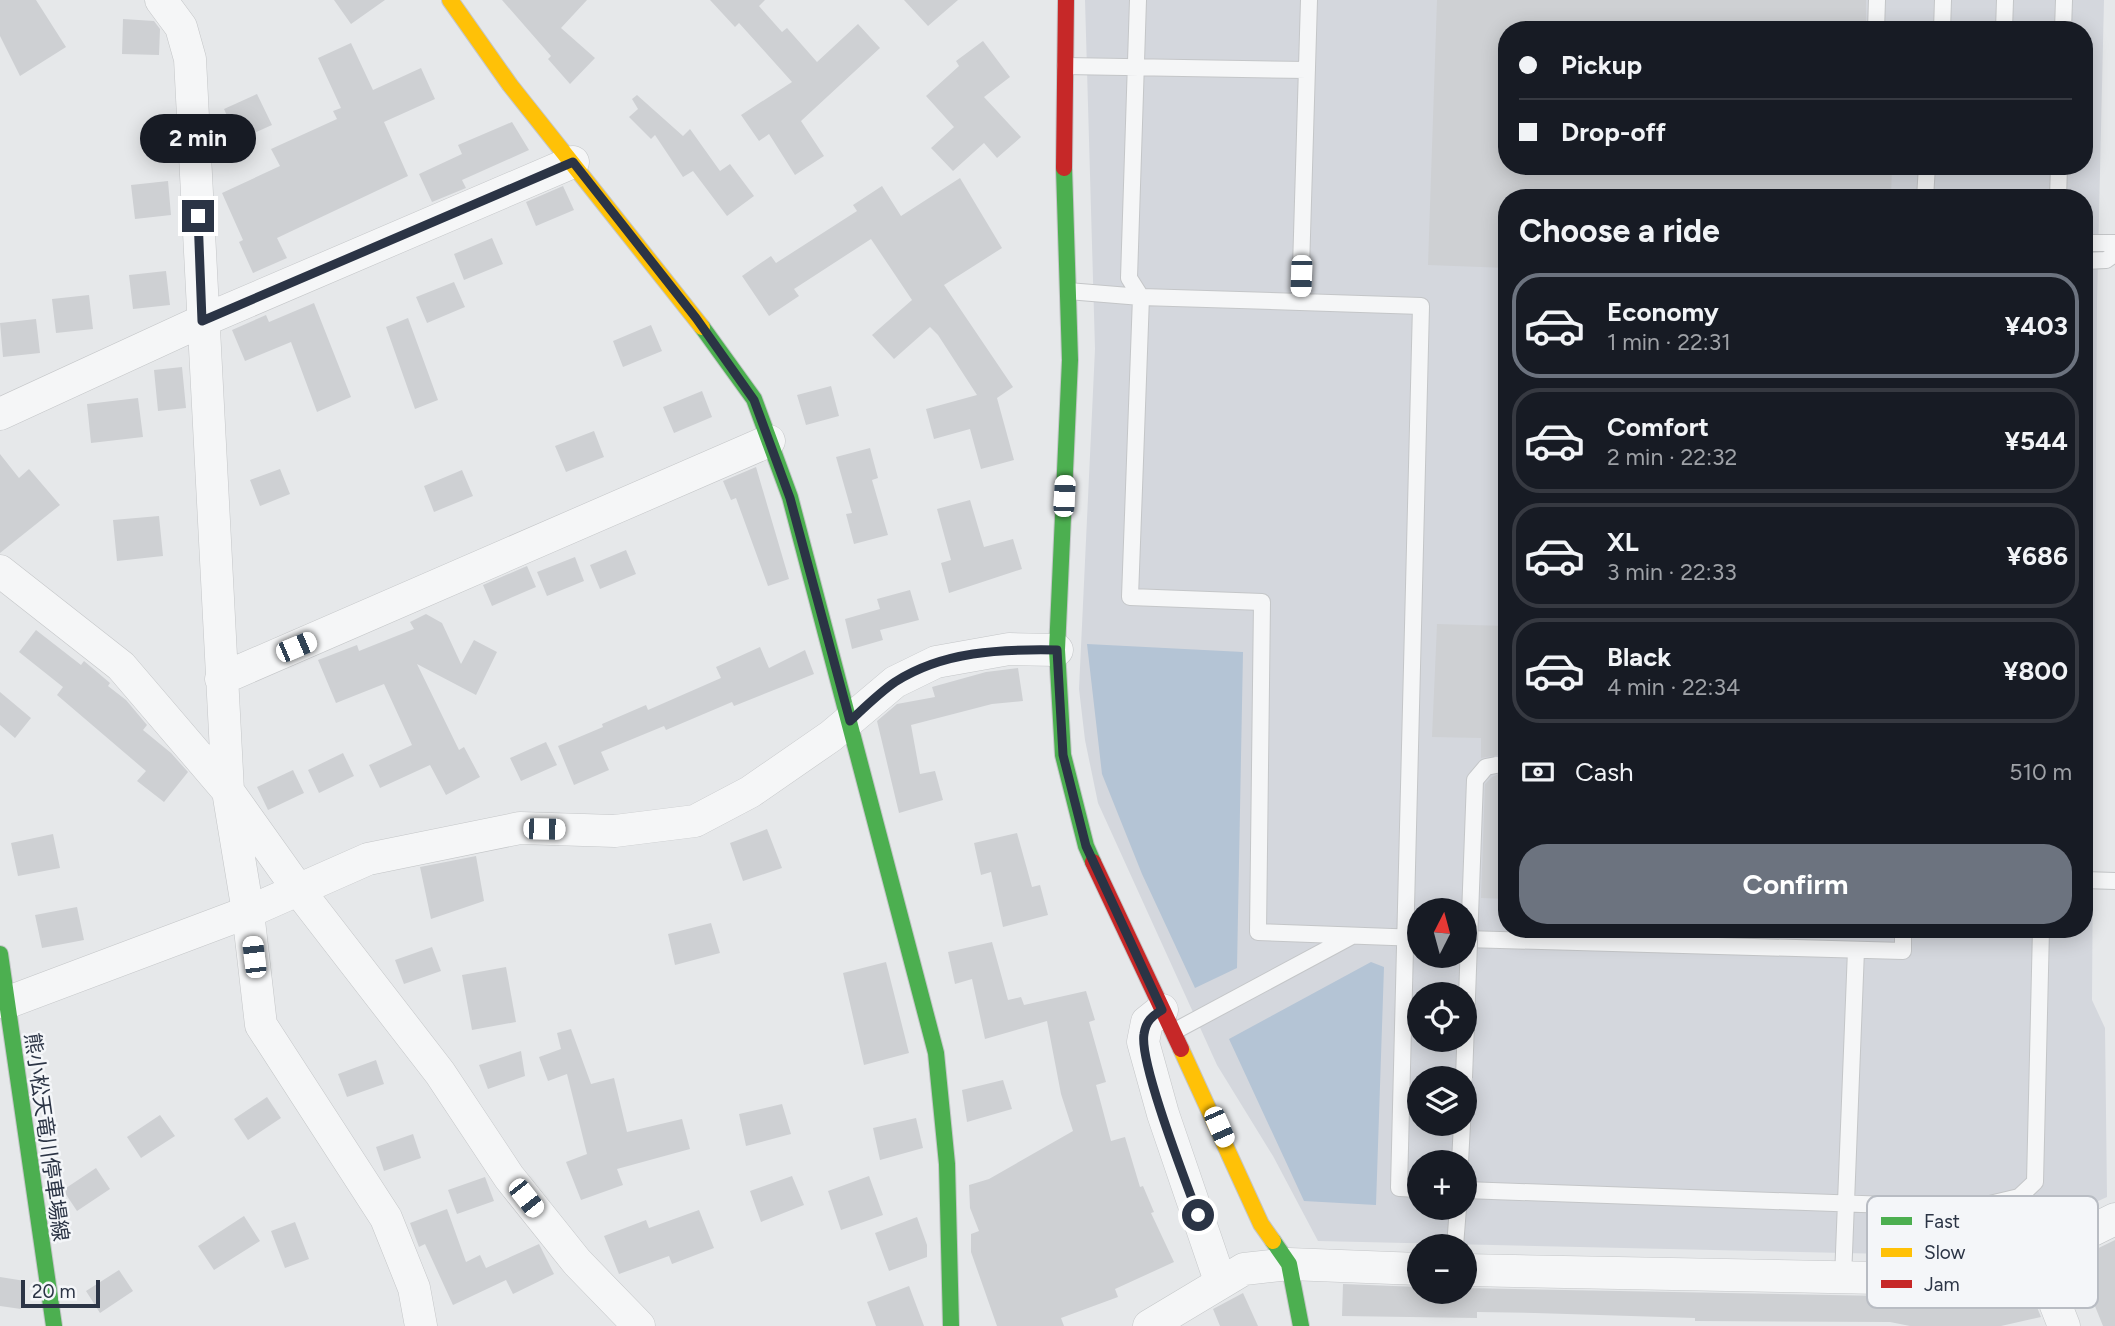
<!DOCTYPE html>
<meta charset="utf-8">
<style>
:root{--surface:#171b24;--page:#242831;--text:#f1f3f6;--muted:#9ea1a6;--line:#363941;--accent:#6c737f}
body{margin:0;font-family:Figtree,"Noto Sans JP",sans-serif;background:var(--page);color:var(--text);height:100vh;display:flex;flex-direction:column;font-size:26px;white-space:nowrap}
*{box-sizing:border-box;margin:0}
p{font-size:23px;color:var(--muted)}
.icon{flex:none;width:38px;height:38px;fill:none;stroke:currentColor;stroke-width:2;stroke-linecap:round;stroke-linejoin:round}
.map{position:relative;flex:1;overflow:hidden}
.details{position:absolute;left:1498px;top:189px;width:595px;height:749px;display:flex;flex-direction:column;background:var(--surface);border-radius:28px;box-shadow:0 4px 18px #0003}
.details>*{flex:none}
.top-card{position:absolute;left:1498px;top:21px;width:595px;height:154px;border-radius:28px;box-shadow:0 4px 18px #0003;display:grid;align-content:center;height:154px;padding:0 21px;background:var(--surface)}
.needle{width:46px;rotate:6deg}
.fabs{position:absolute;left:1407px;top:898px;display:grid;gap:14px}
.fabs a{display:grid;place-items:center;width:70px;height:70px;border-radius:50%;background:var(--surface);box-shadow:0 4px 18px #0003;font-size:35px}
.scale{position:absolute;left:21px;bottom:18px;width:79px;box-sizing:border-box;padding-left:7px;border:4px solid #2b3445;border-top:0;font-size:19px;line-height:24px;white-space:nowrap;color:#2b3445;-webkit-text-stroke:5px #f4f6f9;paint-order:stroke}
.end{position:absolute;width:32px;height:32px;margin:-16px;border:9px solid #2b3445;background:#fff;box-shadow:0 0 0 4px #fff}
.from{border-radius:50%}
.bubble{position:absolute;height:49px;border-radius:24px;background:var(--surface);box-shadow:0 4px 18px #0003;font-size:23px;font-weight:700;line-height:49px;text-align:center}
.car{position:absolute;width:21px;height:42px;margin:-21px -10px;border-radius:9px;box-shadow:0 0 5px 2px #0007;background:linear-gradient(#fff 24%,#345 0 40%,#fff 0 76%,#345 0 86%,#fff 0)}
.top-card b{display:flex;align-items:center;gap:24px;height:66px;font-size:26px}
.top-card b+b{border-top:2px solid var(--line)}
.top-card i{width:18px;height:18px;background:var(--text)}
ul{padding:0;list-style:none}
li{display:flex;align-items:center;gap:21px;height:105px;margin:0 14px 10px;padding:0 7px;border:4px solid var(--line);border-radius:28px}
li div{flex:1}
li b{display:block;font-size:26px}
li em{font-style:normal;font-weight:700}
li.selected{border-color:var(--accent)}
li>.icon{width:63px;height:63px;stroke-width:1.5}
h2{padding:0 21px;font-size:32px;line-height:84px}
.pay{display:flex;align-items:center;gap:18px;height:77px;padding:0 21px;font-size:26px}
.pay p{margin-inline-start:auto}
.primary-button{display:flex;gap:14px;margin-top:auto;padding:14px 21px}
.primary-button a{flex:1;height:80px;border-radius:28px;background:var(--accent);color:#fff;font-size:28px;font-weight:700;line-height:80px;text-align:center}
.map>svg:first-child{display:block}
.built{fill:#d4d7dd;fill-rule:evenodd}
.water{fill:#b4c4d5}
.building{fill:#ced0d3}
.lines{fill:none;stroke-linecap:round;stroke-linejoin:round}
.lane-casing{stroke:#c4c6c8;stroke-width:18}
.street-casing{stroke:#c4c6c8;stroke-width:33}
.fast-casing{stroke:#c4c6c8;stroke-width:18}
.slow-casing{stroke:#c4c6c8;stroke-width:18}
.jam-casing{stroke:#c4c6c8;stroke-width:18}
.lane{stroke:#f5f6f7;stroke-width:16}
.street{stroke:#f5f6f7;stroke-width:32}
.fast{stroke:#4caf50;stroke-width:16}
.slow{stroke:#ffc107;stroke-width:16}
.jam{stroke:#c62828;stroke-width:16}
.lane-bridge-casing{stroke:#c4c6c8;stroke-width:18;stroke-linecap:butt}
.lane-bridge{stroke:#f5f6f7;stroke-width:16}
.route{stroke:#2b3445;stroke-width:9}
.labels{text-anchor:middle;dominant-baseline:central;stroke-width:5;stroke-linejoin:round;paint-order:stroke}
.street-label{font-size:21px;fill:#2b3445;stroke:#f4f6f9}
.key{fill:#f4f6f9;stroke:#b8bcc3;stroke-width:2}
.key-label{font-size:19px;fill:#2b3445}
</style>
<div class="map">
<svg width="2115" height="1326" viewBox="0 0 2115 1326">
<rect width="100%" height="100%" fill="#e6e8ea"/>
<path class="built" d="M1085 0H2104L2097 301 2092 1000 2105 1028 2107 1197 1977 1256 1318 1241 1273 1156 1217 1065 1098 803 1085 740 1079 689 1095 349ZM1507 30H2084V166H1507ZM1507 198H2084V929H1507ZM1419 910H1465V956H1419ZM1419 994H1465V1040H1419ZM1419 1078H1465V1124H1419ZM1419 1162H1465V1208H1419Z"/>
<path class="water" d="M1087 644 1243 652 1237 968 1195 988 1142 874 1102 774Z
M1371 962 1384 967 1376 1205 1304 1201 1229 1039Z"/>
<path class="building" d="M0 0H36L66 47 20 76 0 36Z
M334 0H385L351 24Z
M502 0H587L561 28 595 58 570 84 548 59 551 56Z
M710 0H765L759 6 782 32 787 28 817 62 858 24 880 48 801 121 824 156 795 175 769 134 759 141 741 115 792 82 739 23 735 27Z
M904 0H958L928 26Z
M1437 0H1866V30H1507V166H1892L1891 198H1507V268L1428 265Z
M123 19 154 21 160 29 159 55 122 54Z
M983 41 1010 77 984 97 1021 137 997 158 984 143 953 171 931 148 954 127 926 96 959 66 956 61Z
M351 43 373 90 421 68 435 99 384 122 408 176 277 238 287 258 253 273 239 242 243 240 222 193 280 166 271 149 337 119 333 111 341 108 318 58Z
M257 94 272 125 238 140 224 109Z
M637 95 683 136 690 129 720 171 730 164 754 196 727 216 693 171 683 177 655 135 651 139 629 117 638 109 632 99Z
M512 122 529 150 462 180 466 188 432 202 419 174 462 154 458 145Z
M960 178 1002 248 944 285 1013 387 997 398 1014 460 981 469 970 429 934 439 926 409 977 395 938 335 930 327 894 359 872 335 912 300 871 239 794 289 799 296 769 316 742 276 771 256 776 263 857 211 853 205 882 186 901 216Z
M168 181 171 215 135 219 131 185Z
M563 186 574 210 536 226 526 202Z
M492 238 503 264 464 280 454 254Z
M166 271 170 305 133 309 129 275Z
M454 282 465 307 427 323 416 297Z
M89 295 93 329 56 333 52 299Z
M314 303 351 397 317 412 291 342 245 361 232 330 266 315 269 322Z
M408 318 438 400 415 409 386 327Z
M36 319 40 353 3 357 0 323Z
M651 325 662 351 623 367 613 341Z
M182 367 186 408 158 411 154 370Z
M831 386 839 416 806 425 797 395Z
M702 391 712 417 674 433 663 407Z
M138 398 143 437 91 443 87 404Z
M594 431 604 457 566 472 555 446Z
M870 448 878 478 872 480 888 535 854 544 846 514 852 513 836 457Z
M0 454 19 478 29 469 60 505 0 553Z
M756 467 789 579 768 586 736 498 731 500 723 481Z
M280 469 290 494 260 506 250 480Z
M462 470 473 496 434 512 424 486Z
M970 500 984 547 1013 539 1022 569 949 593 941 563 951 560 937 509Z
M159 516 163 556 117 561 113 520Z
M626 550 636 574 600 589 590 565Z
M575 557 584 581 547 596 537 572Z
M527 566 536 587 492 606 483 585Z
M910 590 919 620 880 630 883 640 852 649 845 619 880 609 877 599Z
M426 614 442 623 461 664 474 640 497 652 476 695 417 664 459 750 464 747 480 777 446 795 430 765 380 788 369 765 412 745 384 684 336 703 318 660 357 645 359 651 414 629 410 622Z
M1437 624 1507 626V899L1481 898 1485 784 1492 777 1503 772 1506 762 1499 755 1481 758V738L1432 737Z
M36 630 81 665 84 661 110 683 108 686 126 700 147 725 143 730 171 753 188 772 164 802 137 781 146 771 57 695 63 687 19 652Z
M760 647 769 668 805 650 814 674 734 706 732 702 666 730 664 726 601 752 609 770 574 785 558 746 603 727 602 724 646 705 648 710 721 678 716 667Z
M1018 668 1023 701 992 704 911 725 920 774 935 771 943 800 899 813 877 721 897 704 935 697 932 687 986 672Z
M0 692 31 718 15 738 0 725Z
M546 742 557 765 521 781 510 758Z
M343 753 354 776 319 793 308 770Z
M293 770 304 793 268 810 257 787Z
M767 829 782 868 743 881 730 843Z
M1017 833 1032 887 1040 885 1048 915 1003 927 991 872 981 875 974 843Z
M53 834 60 868 18 876 11 843Z
M476 856 484 901 431 919 420 867Z
M77 907 84 940 42 948 35 915Z
M711 923 720 953 675 965 668 934Z
M992 942 1008 1000 1021 997 1024 1005 1086 991 1095 1020 1089 1022 1106 1082 1096 1085 1111 1141 1125 1137 1140 1187 1143 1186 1154 1212 1151 1213 1174 1262 1115 1289 1118 1297 1061 1318 1064 1326H997L971 1252V1234L979 1231 970 1208 969 1185 989 1179 1073 1131 1061 1094 1047 1021 985 1039 972 979 955 984 948 952Z
M432 947 441 971 404 984 395 960Z
M886 962 909 1053 864 1065 843 973Z
M506 967 516 1022 472 1030 462 975Z
M571 1029 591 1084 614 1078 627 1132 682 1119 690 1149 617 1169 623 1185 581 1200 566 1162 587 1154 567 1074 548 1081 539 1057 561 1049 557 1033Z
M521 1051 525 1076 488 1089 479 1065Z
M376 1060 384 1084 347 1097 338 1074Z
M1003 1080 1012 1109 967 1122 962 1090Z
M267 1097 281 1118 248 1140 234 1119Z
M782 1104 791 1134 746 1146 739 1114Z
M160 1115 175 1136 141 1158 127 1137Z
M916 1118 923 1148 880 1160 873 1128Z
M413 1134 421 1158 384 1171 376 1147Z
M96 1168 110 1189 77 1211 63 1190Z
M792 1176 804 1205 761 1222 750 1191Z
M869 1176 883 1215 841 1230 828 1191Z
M485 1177 494 1201 457 1214 448 1190Z
M447 1209 466 1262 480 1255 486 1268 539 1244 554 1274 513 1294 506 1280 453 1305 425 1244 419 1247 410 1223Z
M699 1210 714 1248 672 1264 669 1256 619 1274 604 1236 646 1220 649 1228Z
M244 1216 260 1241 214 1270 198 1246Z
M917 1217 927 1245V1257L889 1271 875 1233Z
M295 1222 309 1259 285 1268 271 1231Z
M2115 1240V1326H2103L2076 1259Z
M119 1270 133 1291 100 1313 86 1291Z
M0 1277 25 1281 21 1309 0 1306Z
M1343 1284 1419 1287V1292H1465V1288L1884 1296V1299L1929 1300V1297L1964 1298V1305L2009 1304 2007 1295 2030 1290 2041 1317 2001 1326H1910L1890 1322 1695 1321V1318L1535 1313 1477 1312V1318L1342 1316Z
M909 1286 924 1326H876L867 1302Z
M1243 1293 1258 1326H1220L1213 1309Z"/>
<g class="lines">
<g class="lane-casing">
<path id="lane" d="M1138 0 1129 278 1141 297 1130 597 1262 602 1258 932 1419 938
M1309 0 1300 302 1421 306 1399 1188 1419 1189
M1876 30 1877 0
M1942 30 1943 0
M2004 30 2005 0
M2063 30 2064 0
M1065 66 1307 70
M1925 198 1927 166
M2058 198 2059 166
M2084 243H2115
M2084 261 2106 260 2115 254
M1068 291 1141 297 1300 302
M2084 880 2115 881
M1465 939 1903 951V929
M1173 1032 1350 937
M1460 1162 1462 1124
M1465 1190 1973 1208 2019 1197 2035 1182 2041 929
M1455 1246 1458 1208
M1843 1278 1856 950"/>
</g>
<g class="street-casing">
<path id="street" d="M161 0 181 27 190 59 228 791 248 912 261 1025 386 1218 414 1288 421 1326
M0 414 202 321 573 162
M0 571 121 666 228 791 300 892 440 1073 509 1177 577 1262 639 1326
M221 679 769 441
M6 1003 248 912 368 859 520 828 615 831 695 821 750 792 831 736 895 682 936 662 1009 649 1057 650
M1162 1010 1147 1022 1143 1042 1163 1114 1220 1281
M2037 1257 2064 1326
M1465 1270 1981 1280 1998 1277 2115 1219
M1149 1326 1244 1269 1289 1264 1419 1269"/>
</g>
<g class="fast-casing">
<path id="fast" d="M1064 168 1070 360 1057 650 1063 755 1086 846 1093 862
M702 327 754 399 790 497 936 1053 947 1164 951 1326
M0 954 54 1326
M1273 1241 1289 1264 1301 1326"/>
</g>
<g class="slow-casing">
<path id="slow" d="M450 0 510 85 702 327
M1181 1049 1261 1224 1273 1241"/>
</g>
<g class="jam-casing">
<path id="jam" d="M1064 168 1066 0
M1093 862 1181 1049"/>
</g>
<use href="#lane" class="lane"/>
<use href="#street" class="street"/>
<use href="#fast" class="fast"/>
<use href="#slow" class="slow"/>
<use href="#jam" class="jam"/>
<g class="lane-bridge-casing">
<path id="lane-bridge" d="M1464 1078 1475 780 1486 767 1496 765"/>
</g>
<use href="#lane-bridge" class="lane-bridge"/>
</g>
<g class="lines">
<path class="route" d="M198 216 202 321 573 162 696 318 754 400 790 498 850 721C864 708 879 693 895 682 943 651 1001 649 1057 650L1063 755 1086 846 1162 1010C1152 1016 1146 1021 1144 1034 1139 1062 1186 1182 1198 1215"/>
</g>
<g class="labels">
<g class="street-label">
<text transform="translate(47 1137) rotate(82)">熊小松天竜川停車場線</text>
</g>
</g>
<rect x="1867" y="1196" width="231" height="112" rx="10" class="key"/>
<rect x="1881" y="1217" width="31" height="8" fill="#4caf50"/>
<rect x="1881" y="1248" width="31" height="9" fill="#ffc107"/>
<rect x="1881" y="1280" width="31" height="8" fill="#c62828"/>
<g class="key-label">
<text x="1924" y="1228">Fast</text>
<text x="1924" y="1259">Slow</text>
<text x="1924" y="1291">Jam</text>
</g>
</svg>
<div class="fabs">
<a><svg class="needle" viewBox="-14 -14 28 28"><path d="M0-13l5 13h-10z" fill="#e53935"/><path d="M0 13l5-13h-10z" fill="#9ea1a6"/></svg></a>
<a><svg class="icon" aria-label="locate" viewBox="0 0 24 24"><circle cx="12" cy="12" r="6"/><path d="M12 2v4M12 18v4M2 12h4M18 12h4"/></svg></a>
<a><svg class="icon" aria-label="layers" viewBox="0 0 24 24"><path d="M12 4l9 5-9 5-9-5zM3 14l9 5 9-5"/></svg></a>
<a>+</a>
<a>−</a>
</div>
<div class="scale">20 m</div>
<i class="end from" style="left:1198px;top:1215px"></i>
<i class="end" style="left:198px;top:216px"></i>
<div class="bubble" style="left:140px;top:114px;width:116px">2 min</div>
<i class="car" style="left:1301px;top:276px;rotate:182deg"></i>
<i class="car" style="left:1064px;top:496px;rotate:3deg"></i>
<i class="car" style="left:296px;top:647px;rotate:67deg"></i>
<i class="car" style="left:544px;top:829px;rotate:91deg"></i>
<i class="car" style="left:254px;top:957px;rotate:353deg"></i>
<i class="car" style="left:1219px;top:1127px;rotate:156deg"></i>
<i class="car" style="left:526px;top:1198px;rotate:142deg"></i>
<div class="top-card">
<b><i class="from"></i>Pickup</b>
<b><i></i>Drop-off</b>
</div>
<section class="details">
<h2>Choose a ride</h2>
<ul>
<li class="selected"><svg class="icon" aria-label="car" viewBox="0 0 24 24"><path d="M5 17H2v-5l4-1 3-4h7l3 4 3 1v5h-3M9 17h6M6 11h13"/><circle cx="7" cy="17" r="2"/><circle cx="17" cy="17" r="2"/></svg><div><b>Economy</b><p>1 min · 22:31</p></div><em>¥403</em></li>
<li><svg class="icon" aria-label="car" viewBox="0 0 24 24"><path d="M5 17H2v-5l4-1 3-4h7l3 4 3 1v5h-3M9 17h6M6 11h13"/><circle cx="7" cy="17" r="2"/><circle cx="17" cy="17" r="2"/></svg><div><b>Comfort</b><p>2 min · 22:32</p></div><em>¥544</em></li>
<li><svg class="icon" aria-label="car" viewBox="0 0 24 24"><path d="M5 17H2v-5l4-1 3-4h7l3 4 3 1v5h-3M9 17h6M6 11h13"/><circle cx="7" cy="17" r="2"/><circle cx="17" cy="17" r="2"/></svg><div><b>XL</b><p>3 min · 22:33</p></div><em>¥686</em></li>
<li><svg class="icon" aria-label="car" viewBox="0 0 24 24"><path d="M5 17H2v-5l4-1 3-4h7l3 4 3 1v5h-3M9 17h6M6 11h13"/><circle cx="7" cy="17" r="2"/><circle cx="17" cy="17" r="2"/></svg><div><b>Black</b><p>4 min · 22:34</p></div><em>¥800</em></li>
</ul>
<div class="pay"><svg class="icon" aria-label="cash" viewBox="0 0 24 24"><path d="M3 7h18v10H3z"/><circle cx="12" cy="12" r="2"/></svg>Cash<p>510 m</p></div>
<div class="primary-button"><a>Confirm</a></div>
</section>
</div>
